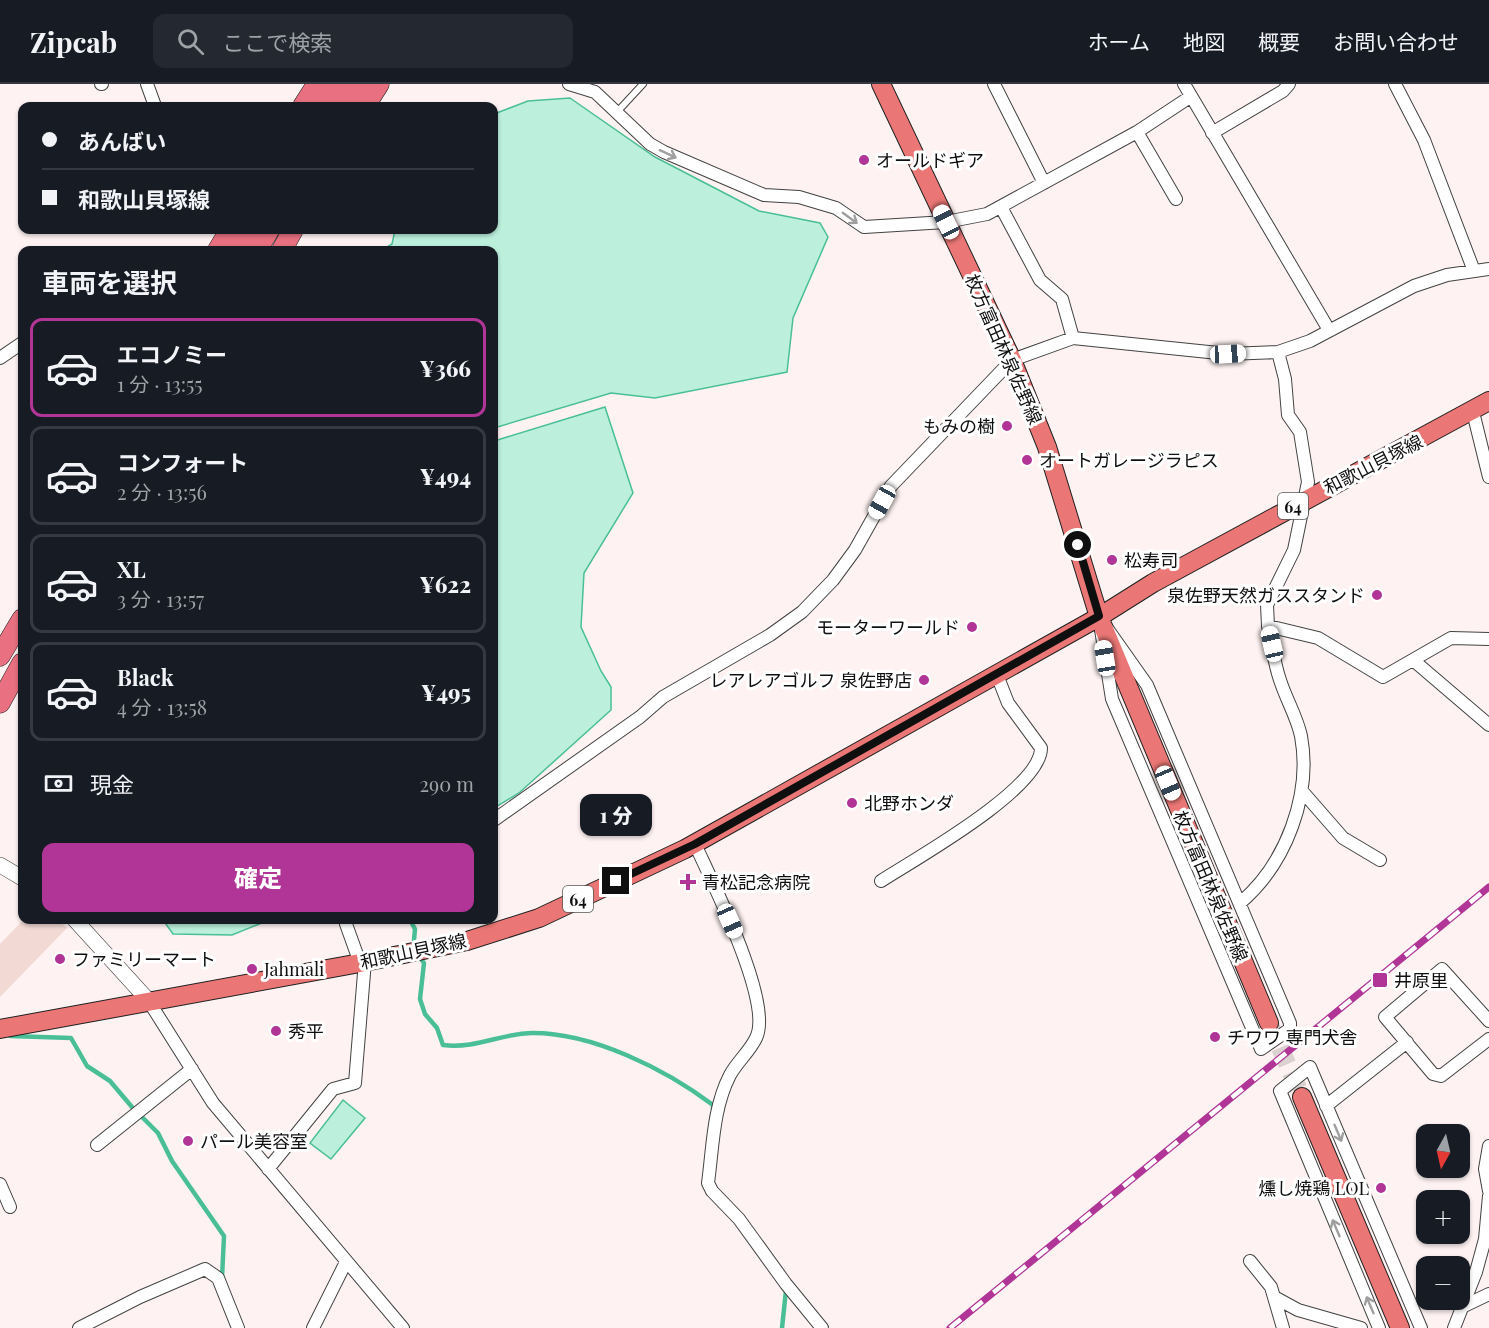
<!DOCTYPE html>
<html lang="ja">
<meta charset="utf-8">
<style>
:root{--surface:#171b24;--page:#242831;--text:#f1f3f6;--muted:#9ea1a6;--line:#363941;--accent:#b13596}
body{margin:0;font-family:"Playfair Display","Noto Sans JP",serif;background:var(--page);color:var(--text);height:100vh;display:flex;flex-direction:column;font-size:22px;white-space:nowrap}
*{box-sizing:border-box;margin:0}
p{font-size:20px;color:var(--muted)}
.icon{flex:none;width:33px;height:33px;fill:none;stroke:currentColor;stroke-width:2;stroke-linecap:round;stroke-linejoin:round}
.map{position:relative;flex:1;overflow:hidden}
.details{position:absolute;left:18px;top:162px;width:480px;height:678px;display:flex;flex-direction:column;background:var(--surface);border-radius:12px;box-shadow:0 2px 4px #0004}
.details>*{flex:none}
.hud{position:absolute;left:18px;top:18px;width:480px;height:132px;border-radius:12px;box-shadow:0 2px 4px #0004;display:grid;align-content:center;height:132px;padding:0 24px;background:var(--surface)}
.needle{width:39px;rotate:188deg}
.buttons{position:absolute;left:1416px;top:1040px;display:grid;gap:12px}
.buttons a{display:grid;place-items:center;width:54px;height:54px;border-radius:12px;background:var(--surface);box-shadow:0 2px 4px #0004;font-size:30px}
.end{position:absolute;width:27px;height:27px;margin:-14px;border:8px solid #0f0f0f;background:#fff;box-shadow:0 0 0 3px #fff}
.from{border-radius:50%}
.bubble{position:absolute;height:42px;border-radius:12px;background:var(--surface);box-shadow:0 2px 4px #0004;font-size:20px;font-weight:800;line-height:42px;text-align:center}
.car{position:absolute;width:18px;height:36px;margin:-18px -9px;border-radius:8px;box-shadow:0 0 4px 2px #0007;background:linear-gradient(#fff 24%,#345 0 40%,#fff 0 76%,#345 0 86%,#fff 0)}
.hud b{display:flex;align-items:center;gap:21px;height:57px;font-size:22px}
.hud b+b{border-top:2px solid var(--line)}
.hud i{width:15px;height:15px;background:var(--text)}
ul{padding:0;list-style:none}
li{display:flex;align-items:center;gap:18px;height:99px;margin:0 12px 9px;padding:0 12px;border:3px solid var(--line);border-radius:12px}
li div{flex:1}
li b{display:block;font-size:22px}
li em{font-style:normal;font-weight:800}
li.current{border-color:var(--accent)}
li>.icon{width:54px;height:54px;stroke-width:1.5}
h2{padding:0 24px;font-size:27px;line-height:72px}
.pay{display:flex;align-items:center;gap:15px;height:66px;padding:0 24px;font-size:22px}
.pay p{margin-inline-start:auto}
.cta{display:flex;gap:12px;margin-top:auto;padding:12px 24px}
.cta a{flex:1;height:69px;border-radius:12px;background:var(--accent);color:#fff;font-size:24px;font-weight:800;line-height:69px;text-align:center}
header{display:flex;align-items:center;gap:36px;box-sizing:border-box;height:84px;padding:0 30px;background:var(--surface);border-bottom:2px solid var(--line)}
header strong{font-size:28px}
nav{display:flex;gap:33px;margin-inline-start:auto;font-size:21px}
.search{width:420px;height:54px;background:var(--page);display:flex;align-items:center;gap:15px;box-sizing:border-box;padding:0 21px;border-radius:12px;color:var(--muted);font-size:22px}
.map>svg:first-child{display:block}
.farmland{fill:#f2d9d4}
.water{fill:#bcf0dd;stroke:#4abf97;stroke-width:1.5}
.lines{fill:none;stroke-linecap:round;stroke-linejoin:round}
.stream{stroke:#4abf97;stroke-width:4.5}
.primary-tunnel{stroke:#dad1d0;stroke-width:18;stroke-dasharray:18 9;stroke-linecap:butt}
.service-casing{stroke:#424242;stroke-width:8}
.minor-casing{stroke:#424242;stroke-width:14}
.tertiary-casing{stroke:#424242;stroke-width:16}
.primary-casing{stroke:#202020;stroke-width:20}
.trunk-casing{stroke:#202020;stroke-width:21}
.service{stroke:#fff;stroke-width:6}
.minor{stroke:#fff;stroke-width:12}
.tertiary{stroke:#fff;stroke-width:15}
.primary{stroke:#ea7775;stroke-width:18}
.trunk{stroke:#e87080;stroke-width:20}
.rail-casing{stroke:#b13596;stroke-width:7}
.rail{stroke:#fff;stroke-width:4.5;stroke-dasharray:14;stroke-linecap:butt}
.oneway{stroke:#9f9f9f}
.route{stroke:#0f0f0f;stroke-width:8}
.poi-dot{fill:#b13596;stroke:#fff;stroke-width:2}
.labels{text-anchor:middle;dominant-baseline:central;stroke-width:6;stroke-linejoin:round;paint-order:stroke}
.shield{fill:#fff;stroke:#575757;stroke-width:1.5}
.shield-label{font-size:16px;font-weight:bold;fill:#0f0f0f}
.poi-label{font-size:18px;fill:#0f0f0f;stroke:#fff;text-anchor:start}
.street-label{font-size:18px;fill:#0f0f0f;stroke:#fff}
</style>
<header>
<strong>Zipcab</strong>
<div class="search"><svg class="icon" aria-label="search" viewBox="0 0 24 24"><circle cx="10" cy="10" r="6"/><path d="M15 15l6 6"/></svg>ここで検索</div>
<nav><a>ホーム</a><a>地図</a><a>概要</a><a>お問い合わせ</a></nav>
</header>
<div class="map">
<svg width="1489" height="1244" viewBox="0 0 1489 1244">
<rect width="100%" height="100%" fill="#fef3f2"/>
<path class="farmland" d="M23 836H58L67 844 0 913V860Z"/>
<path class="water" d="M570 14 655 73 759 127 820 139 828 153 793 234 787 288 655 314 611 309 494 344V166H382L392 160 395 146H494V30L528 17Z
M605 323 633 409 584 489 581 543 601 587 611 603V626L519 709 494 724V357Z
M163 836H269L232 851 173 850Z
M343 1016 365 1034 331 1075 310 1059Z"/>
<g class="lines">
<path class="stream" d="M410 836 415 845 414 856
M421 875 424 879 420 915 425 930 437 944 443 961C478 965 501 949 533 949 593 949 665 985 713 1021V1025
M10 952 71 954 87 982 110 997 132 1023
M141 1032 158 1049 172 1077 224 1152 222 1194
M782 1244 786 1206"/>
<path class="primary-tunnel" d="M1269 939 1302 1013"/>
<g class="service-casing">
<path id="service" d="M617 28 643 0"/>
</g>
<g class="minor-casing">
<path id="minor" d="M101 0H102
M147 0 155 22
M569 0 595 8 650 60 664 68 764 111 799 113 836 124 864 143 946 138 987 130 1137 48 1190 13
M994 0 1044 99
M1184 0 1329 246
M1395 0 1424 56 1474 187
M1137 48 1176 115
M1212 49 1283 7 1289 0
M1001 123 1040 196 1062 215 1073 254
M1278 268 1285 295 1288 331 1300 348 1308 398 1294 466 1267 521 1268 542 1318 554 1383 593 1451 554 1489 555
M0 274 22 259
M1473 328 1489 393
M1099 533 1147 601 1290 939V945L1261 965 1112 615Z
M1413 576 1489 641
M1302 707 1343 754 1380 776
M494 736 640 633 663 613 770 551 802 528 833 496 855 466 891 402 1012 276 1073 254 1228 270 1278 268 1310 257 1414 202 1447 191 1489 185
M695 760C711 796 774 919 756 954 750 967 737 978 730 991 713 1024 713 1062 708 1099L712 1107 739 1135 786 1200 822 1244
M881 797C915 775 1041 705 1041 664L1008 619 997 591
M1240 819C1286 780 1312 711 1301 652 1297 633 1286 615 1280 596 1274 579 1272 560 1268 542
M347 836 346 840 360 879
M148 916 213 1019 403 1244
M1489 937 1442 885 1385 933 1433 990 1441 992 1489 955
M1326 1022 1407 958
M97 1061 192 985
M1489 1062 1485 1085 1489 1107
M268 1085 333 1005 355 999 365 877
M0 1100 10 1123
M1250 1177 1271 1203 1283 1244
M1276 1214 1298 1226 1361 1244
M1462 1223 1489 1210
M79 1244 140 1213 205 1185 218 1194 238 1244
M313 1244 346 1178
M1379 1244 1280 1007 1310 983 1421 1244
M1454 1244 1476 1188 1485 1155 1489 1112"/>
</g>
<g class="tertiary-casing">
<path id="tertiary" d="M0 781 22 794
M75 836 148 916"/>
</g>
<g class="primary-casing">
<path id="primary" d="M881 0 1012 276 1047 363 1099 533 1269 939
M0 945 360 879 467 857 539 834 685 765 1099 533 1153 499 1489 317
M1302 1013 1400 1244"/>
</g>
<g class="trunk-casing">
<path id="trunk" d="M303 22 317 0
M324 22 338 0
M343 22 357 0
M365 22 379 0
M218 166 230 146
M239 166 251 146
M257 166 269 146
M282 166 293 146
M0 572 22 535
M0 619 22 579"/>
</g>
<use href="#service" class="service"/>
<use href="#minor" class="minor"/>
<use href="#tertiary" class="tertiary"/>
<use href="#primary" class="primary"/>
<use href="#trunk" class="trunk"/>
<g class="rail-casing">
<path id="rail" d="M950 1244 1489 803"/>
</g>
<use href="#rail" class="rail"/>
</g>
<defs><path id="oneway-shaft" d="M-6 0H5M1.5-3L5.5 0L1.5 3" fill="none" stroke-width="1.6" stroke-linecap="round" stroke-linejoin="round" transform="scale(1.5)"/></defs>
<g class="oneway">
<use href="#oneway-shaft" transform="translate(668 70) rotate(25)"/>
<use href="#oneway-shaft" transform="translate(850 134) rotate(36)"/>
<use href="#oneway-shaft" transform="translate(1338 1049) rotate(67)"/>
<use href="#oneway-shaft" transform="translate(1336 1144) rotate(-113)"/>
<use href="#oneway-shaft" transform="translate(1370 1221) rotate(-113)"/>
</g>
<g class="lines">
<path class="route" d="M616 797 695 760 1099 532 1078 461"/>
</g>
<g class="poi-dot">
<circle cx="864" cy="76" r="6"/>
<circle cx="1007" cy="342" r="6"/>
<circle cx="1027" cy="376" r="6"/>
<circle cx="1112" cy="476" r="6"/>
<circle cx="1377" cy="511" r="6"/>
<circle cx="972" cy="543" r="6"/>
<circle cx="924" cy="596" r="6"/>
<circle cx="852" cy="719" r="6"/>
<path d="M685 789h6v6h6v6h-6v6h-6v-6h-6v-6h6z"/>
<circle cx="60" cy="875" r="6"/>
<circle cx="252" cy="885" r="6"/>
<rect x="1372" y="888" width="16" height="16" rx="3"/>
<circle cx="276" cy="947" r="6"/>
<circle cx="1215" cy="953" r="6"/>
<circle cx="188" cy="1057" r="6"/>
<circle cx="1381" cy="1104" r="6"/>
</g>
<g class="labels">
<g class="shield">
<rect x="1278" y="409" width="30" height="26" rx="4.5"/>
<rect x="563" y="802" width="30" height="26" rx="4.5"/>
</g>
<g class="shield-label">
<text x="1293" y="422">64</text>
<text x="578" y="815">64</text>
</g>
<g class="poi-label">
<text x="876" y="76">オールドギア</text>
<text x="995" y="342" text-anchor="end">もみの樹</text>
<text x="1039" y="376">オートガレージラピス</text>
<text x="1124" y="476">松寿司</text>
<text x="1365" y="511" text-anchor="end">泉佐野天然ガススタンド</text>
<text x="960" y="543" text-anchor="end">モーターワールド</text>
<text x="912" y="596" text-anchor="end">レアレアゴルフ 泉佐野店</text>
<text x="864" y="719">北野ホンダ</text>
<text x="702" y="798">青松記念病院</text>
<text x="72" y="875">ファミリーマート</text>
<text x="264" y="885">Jahmali</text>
<text x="1394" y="896">井原里</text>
<text x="288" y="947">秀平</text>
<text x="1227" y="953">チワワ 専門犬舎</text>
<text x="200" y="1057">パール美容室</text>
<text x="1369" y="1104" text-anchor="end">燻し焼鶏 LOL</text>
</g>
<g class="street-label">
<text transform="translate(1004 265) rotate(66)">枚方富田林泉佐野線</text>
<text transform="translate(1373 380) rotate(-27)">和歌山貝塚線</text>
<text transform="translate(1211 802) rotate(67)">枚方富田林泉佐野線</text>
<text transform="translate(413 867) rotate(-12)">和歌山貝塚線</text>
</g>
</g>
</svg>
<div class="buttons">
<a><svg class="needle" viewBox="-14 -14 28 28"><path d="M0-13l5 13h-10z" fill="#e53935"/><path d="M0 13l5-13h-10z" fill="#9ea1a6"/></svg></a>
<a>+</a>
<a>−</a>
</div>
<i class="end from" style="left:1078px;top:461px"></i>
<i class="end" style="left:616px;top:797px"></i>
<div class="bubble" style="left:580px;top:710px;width:72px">1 分</div>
<i class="car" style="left:946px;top:138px;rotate:334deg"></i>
<i class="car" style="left:1228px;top:270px;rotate:87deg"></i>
<i class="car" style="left:882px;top:418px;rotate:209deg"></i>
<i class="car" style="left:1272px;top:560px;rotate:347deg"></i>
<i class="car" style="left:1105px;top:574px;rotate:351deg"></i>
<i class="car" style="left:1168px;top:699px;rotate:157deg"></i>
<i class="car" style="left:730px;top:837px;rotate:156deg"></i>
<div class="hud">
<b><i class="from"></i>あんばい</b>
<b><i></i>和歌山貝塚線</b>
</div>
<section class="details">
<h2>車両を選択</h2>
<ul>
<li class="current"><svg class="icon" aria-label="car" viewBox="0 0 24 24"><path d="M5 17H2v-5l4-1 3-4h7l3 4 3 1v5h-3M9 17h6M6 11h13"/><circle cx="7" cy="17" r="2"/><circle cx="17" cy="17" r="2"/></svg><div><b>エコノミー</b><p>1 分 · 13:55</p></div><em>¥366</em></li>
<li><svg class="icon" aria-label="car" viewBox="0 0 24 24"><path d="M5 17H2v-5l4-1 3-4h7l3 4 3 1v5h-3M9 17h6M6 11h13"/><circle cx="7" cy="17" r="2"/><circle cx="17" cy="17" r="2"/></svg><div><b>コンフォート</b><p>2 分 · 13:56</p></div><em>¥494</em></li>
<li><svg class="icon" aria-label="car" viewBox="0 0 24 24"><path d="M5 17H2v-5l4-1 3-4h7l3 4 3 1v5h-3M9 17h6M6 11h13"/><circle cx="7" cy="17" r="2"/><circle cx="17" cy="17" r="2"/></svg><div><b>XL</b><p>3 分 · 13:57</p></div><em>¥622</em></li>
<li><svg class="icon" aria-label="car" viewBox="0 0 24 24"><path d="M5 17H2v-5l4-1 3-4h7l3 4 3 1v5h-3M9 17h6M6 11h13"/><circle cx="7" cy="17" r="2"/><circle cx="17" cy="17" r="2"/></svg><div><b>Black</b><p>4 分 · 13:58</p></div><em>¥495</em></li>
</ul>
<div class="pay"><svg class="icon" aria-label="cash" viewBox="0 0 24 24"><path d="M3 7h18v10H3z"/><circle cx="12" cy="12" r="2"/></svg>現金<p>290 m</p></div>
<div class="cta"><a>確定</a></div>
</section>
</div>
